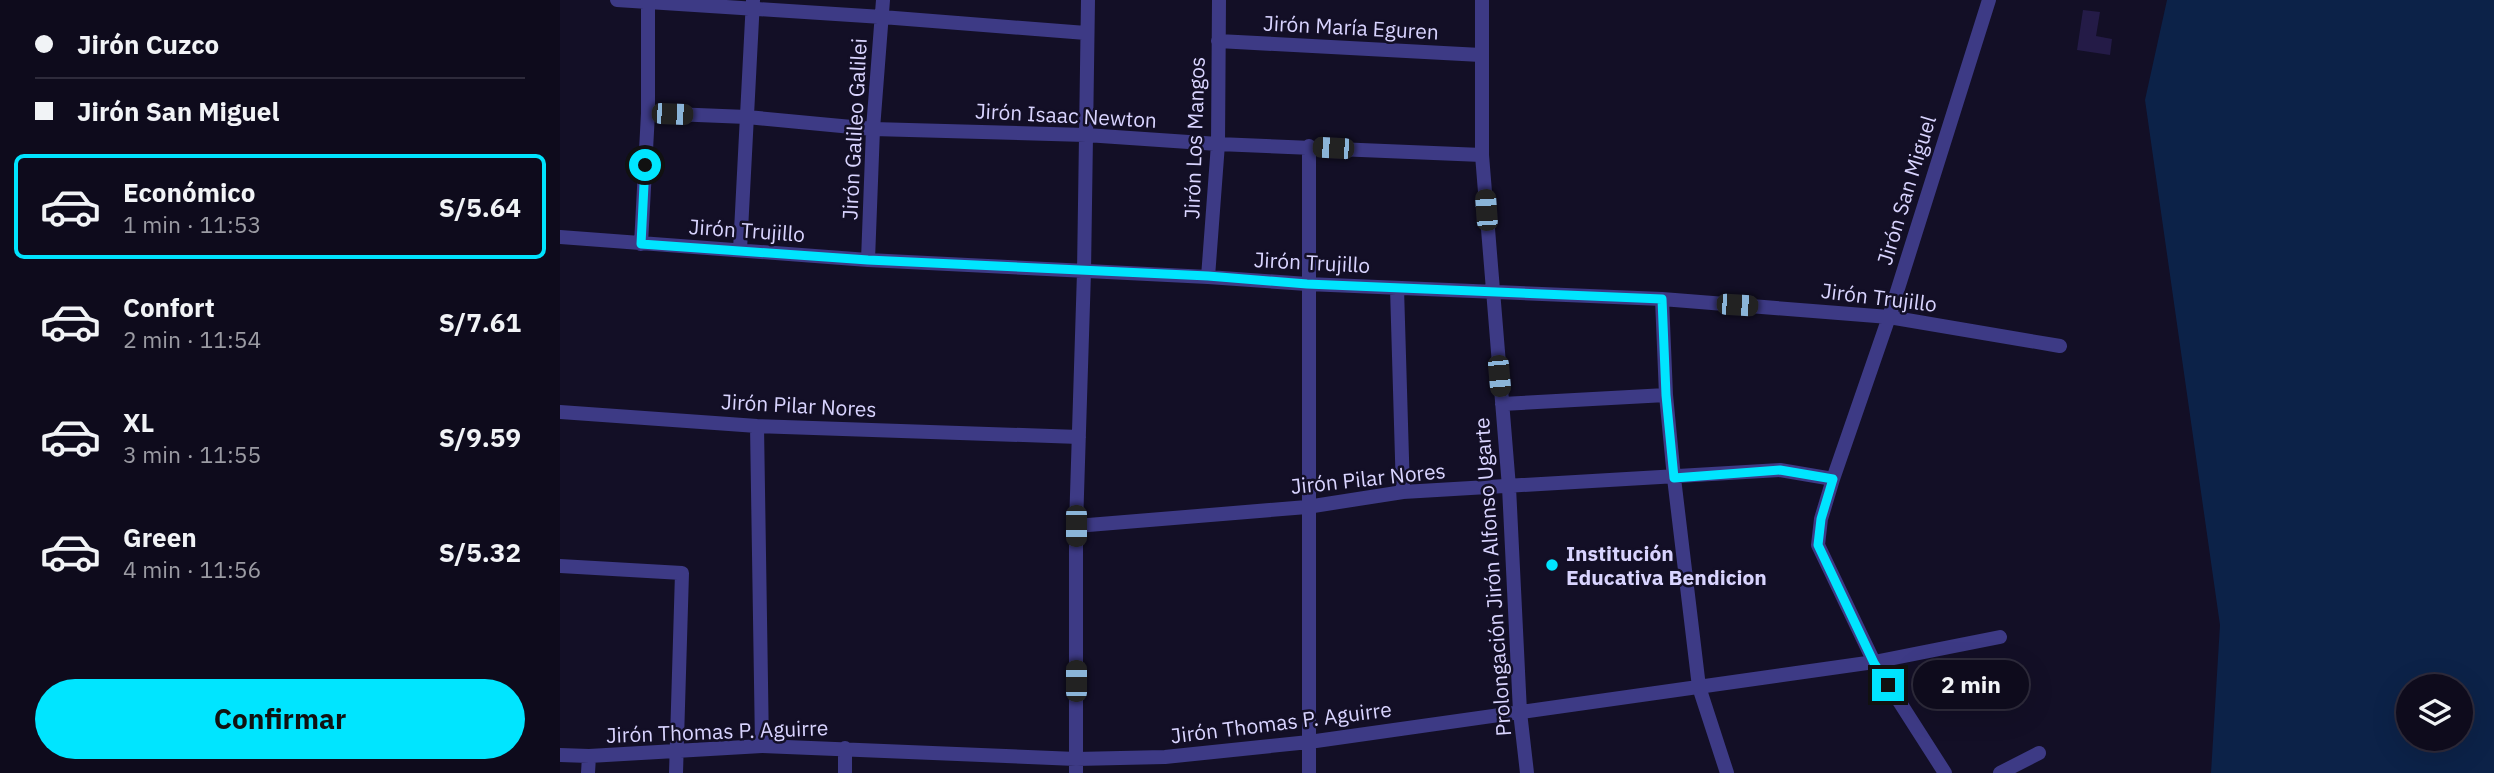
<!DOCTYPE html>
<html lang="es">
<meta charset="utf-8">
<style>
:root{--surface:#0e0b1c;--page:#171425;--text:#f1f3f6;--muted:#9b9ba3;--line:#2e2b3b;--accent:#00e5ff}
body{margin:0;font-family:"IBM Plex Sans",sans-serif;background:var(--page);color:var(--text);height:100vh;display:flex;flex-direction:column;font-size:26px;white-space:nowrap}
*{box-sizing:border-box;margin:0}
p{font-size:23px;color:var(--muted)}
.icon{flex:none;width:38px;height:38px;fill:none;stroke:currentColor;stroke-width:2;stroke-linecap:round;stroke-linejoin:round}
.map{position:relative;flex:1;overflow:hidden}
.sheet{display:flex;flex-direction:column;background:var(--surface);width:560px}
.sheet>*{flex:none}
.banner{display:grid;align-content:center;height:154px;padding:0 35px;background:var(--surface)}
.fabs{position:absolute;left:1836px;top:674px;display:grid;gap:14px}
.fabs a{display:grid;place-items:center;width:77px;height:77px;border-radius:50%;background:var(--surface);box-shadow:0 7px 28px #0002,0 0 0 2px var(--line);font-size:35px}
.end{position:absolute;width:32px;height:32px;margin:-16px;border:9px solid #00e5ff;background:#111;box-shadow:0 0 0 4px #111}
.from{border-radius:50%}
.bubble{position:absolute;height:49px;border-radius:24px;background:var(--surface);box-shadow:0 7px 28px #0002,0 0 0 2px var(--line);font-size:23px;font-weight:800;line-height:49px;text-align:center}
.car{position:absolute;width:21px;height:42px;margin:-21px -10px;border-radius:9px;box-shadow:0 0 5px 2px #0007;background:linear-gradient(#222 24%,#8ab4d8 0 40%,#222 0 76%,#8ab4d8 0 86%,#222 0)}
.banner b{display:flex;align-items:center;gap:24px;height:66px;font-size:26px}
.banner b+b{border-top:2px solid var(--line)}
.banner i{width:18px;height:18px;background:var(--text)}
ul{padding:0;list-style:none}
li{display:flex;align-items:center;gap:21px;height:105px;margin:0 14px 10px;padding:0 21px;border:4px solid transparent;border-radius:10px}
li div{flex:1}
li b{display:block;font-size:26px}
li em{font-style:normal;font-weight:800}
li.selected{border-color:var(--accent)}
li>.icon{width:63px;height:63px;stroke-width:1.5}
.action{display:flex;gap:14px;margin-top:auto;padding:14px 35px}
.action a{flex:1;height:80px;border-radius:42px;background:var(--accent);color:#111;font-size:28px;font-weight:800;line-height:80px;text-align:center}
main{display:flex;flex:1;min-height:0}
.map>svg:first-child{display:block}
.water{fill:#0c2248;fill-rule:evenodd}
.building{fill:#241b47}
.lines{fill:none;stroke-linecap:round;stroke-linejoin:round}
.street{stroke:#3d3a85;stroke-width:14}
.route{stroke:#00e5ff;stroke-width:9}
.poi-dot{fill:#00e5ff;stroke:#130f26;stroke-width:2.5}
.labels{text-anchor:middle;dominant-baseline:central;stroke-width:5;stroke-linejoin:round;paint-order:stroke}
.street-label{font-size:21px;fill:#d9d4ff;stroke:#130f26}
.poi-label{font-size:21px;font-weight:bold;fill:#d9d4ff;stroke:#130f26;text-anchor:start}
</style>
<main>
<section class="sheet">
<div class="banner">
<b><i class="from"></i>Jirón Cuzco</b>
<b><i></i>Jirón San Miguel</b>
</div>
<ul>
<li class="selected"><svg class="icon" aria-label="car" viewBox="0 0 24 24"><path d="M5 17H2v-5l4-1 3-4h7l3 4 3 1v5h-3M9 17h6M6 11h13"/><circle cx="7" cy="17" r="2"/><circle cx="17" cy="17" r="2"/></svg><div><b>Económico</b><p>1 min · 11:53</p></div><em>S/5.64</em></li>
<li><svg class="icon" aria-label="car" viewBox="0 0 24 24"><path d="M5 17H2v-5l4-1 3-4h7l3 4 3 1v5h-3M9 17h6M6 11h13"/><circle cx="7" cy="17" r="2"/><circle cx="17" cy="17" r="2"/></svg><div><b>Confort</b><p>2 min · 11:54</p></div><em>S/7.61</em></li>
<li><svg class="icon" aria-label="car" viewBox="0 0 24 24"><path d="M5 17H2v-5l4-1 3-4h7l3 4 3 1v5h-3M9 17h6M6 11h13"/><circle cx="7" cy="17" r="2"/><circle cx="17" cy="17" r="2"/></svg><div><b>XL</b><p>3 min · 11:55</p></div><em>S/9.59</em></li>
<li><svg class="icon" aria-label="car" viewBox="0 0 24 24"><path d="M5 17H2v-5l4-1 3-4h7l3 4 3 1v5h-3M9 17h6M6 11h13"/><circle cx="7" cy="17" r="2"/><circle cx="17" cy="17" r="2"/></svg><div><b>Green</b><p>4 min · 11:56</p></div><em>S/5.32</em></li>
</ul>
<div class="action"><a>Confirmar</a></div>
</section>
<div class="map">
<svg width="1934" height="773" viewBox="0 0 1934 773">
<rect width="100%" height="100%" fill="#130f26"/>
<path class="water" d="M1607 0H1934V773H1651L1660 625 1585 100ZM1848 686H1900V738H1848Z"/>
<path class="building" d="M1523 10 1540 12 1536 36 1552 39 1550 55 1517 50Z"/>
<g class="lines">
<path class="street" d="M57 0 322 17 526 33
M922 0V155L949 487 960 712 967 773
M658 41 921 55
M88 113 187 117 313 129 526 135 658 144 922 155
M749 146V773
M0 237 308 260 648 277 747 284 1102 299 1329 317 1500 346
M81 244 88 113V0
M180 250 193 0
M308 260 313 129 323 0
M648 277 658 144 659 0
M837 288 843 492
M1102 299 1106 395 1114 478 1139 687 1167 773
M942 404 1106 395
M0 412 197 426 519 437
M197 426 202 746
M516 526 747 507 843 492 1220 470 1273 479
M0 566 122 573 116 773
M285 748V773
M0 755 29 756 202 746 516 759 605 757 749 742 1314 662 1440 637
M28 773 29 756
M516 773V526L524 272 528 0
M1385 773 1314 662 1258 545 1261 519 1273 479 1329 317 1429 0
M1440 773 1479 753"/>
</g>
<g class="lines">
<path class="route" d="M85 165 81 244 308 260 648 276 747 284 1102 299 1106 395 1114 478 1220 470 1273 479 1261 519 1258 545 1314 663 1328 685"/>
</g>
<circle class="poi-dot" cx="992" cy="565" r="7"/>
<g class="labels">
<g class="street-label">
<text transform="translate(791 27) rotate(3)">Jirón María Eguren</text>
<text transform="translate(506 115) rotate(3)">Jirón Isaac Newton</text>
<text transform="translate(294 129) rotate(-87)">Jirón Galileo Galilei</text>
<text transform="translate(634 138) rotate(-88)">Jirón Los Mangos</text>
<text transform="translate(1346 190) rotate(-73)">Jirón San Miguel</text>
<text transform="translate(187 230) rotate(4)">Jirón Trujillo</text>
<text transform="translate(752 262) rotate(3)">Jirón Trujillo</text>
<text transform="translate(1319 297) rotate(7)">Jirón Trujillo</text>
<text transform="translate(239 405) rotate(3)">Jirón Pilar Nores</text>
<text transform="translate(808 478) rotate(-6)">Jirón Pilar Nores</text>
<text transform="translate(932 577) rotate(-94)">Prolongación Jirón Alfonso Ugarte</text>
<text transform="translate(721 722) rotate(-7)">Jirón Thomas P. Aguirre</text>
<text transform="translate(157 731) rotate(-2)">Jirón Thomas P. Aguirre</text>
</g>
<g class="poi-label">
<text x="1006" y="553">Institución<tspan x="1006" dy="24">Educativa Bendicion</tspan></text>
</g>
</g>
</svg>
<div class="fabs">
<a><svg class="icon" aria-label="layers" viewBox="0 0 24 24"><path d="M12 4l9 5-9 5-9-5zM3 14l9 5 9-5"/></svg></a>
</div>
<i class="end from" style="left:85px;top:165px"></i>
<i class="end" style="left:1328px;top:685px"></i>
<div class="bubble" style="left:1353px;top:660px;width:116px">2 min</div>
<i class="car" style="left:112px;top:114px;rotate:92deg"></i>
<i class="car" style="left:773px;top:148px;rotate:273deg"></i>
<i class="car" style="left:926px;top:210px;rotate:356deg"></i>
<i class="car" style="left:1177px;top:305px;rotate:94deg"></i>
<i class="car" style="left:939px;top:376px;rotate:175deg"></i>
<i class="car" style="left:516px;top:526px;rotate:180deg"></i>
<i class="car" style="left:516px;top:681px;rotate:0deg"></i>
</div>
</main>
